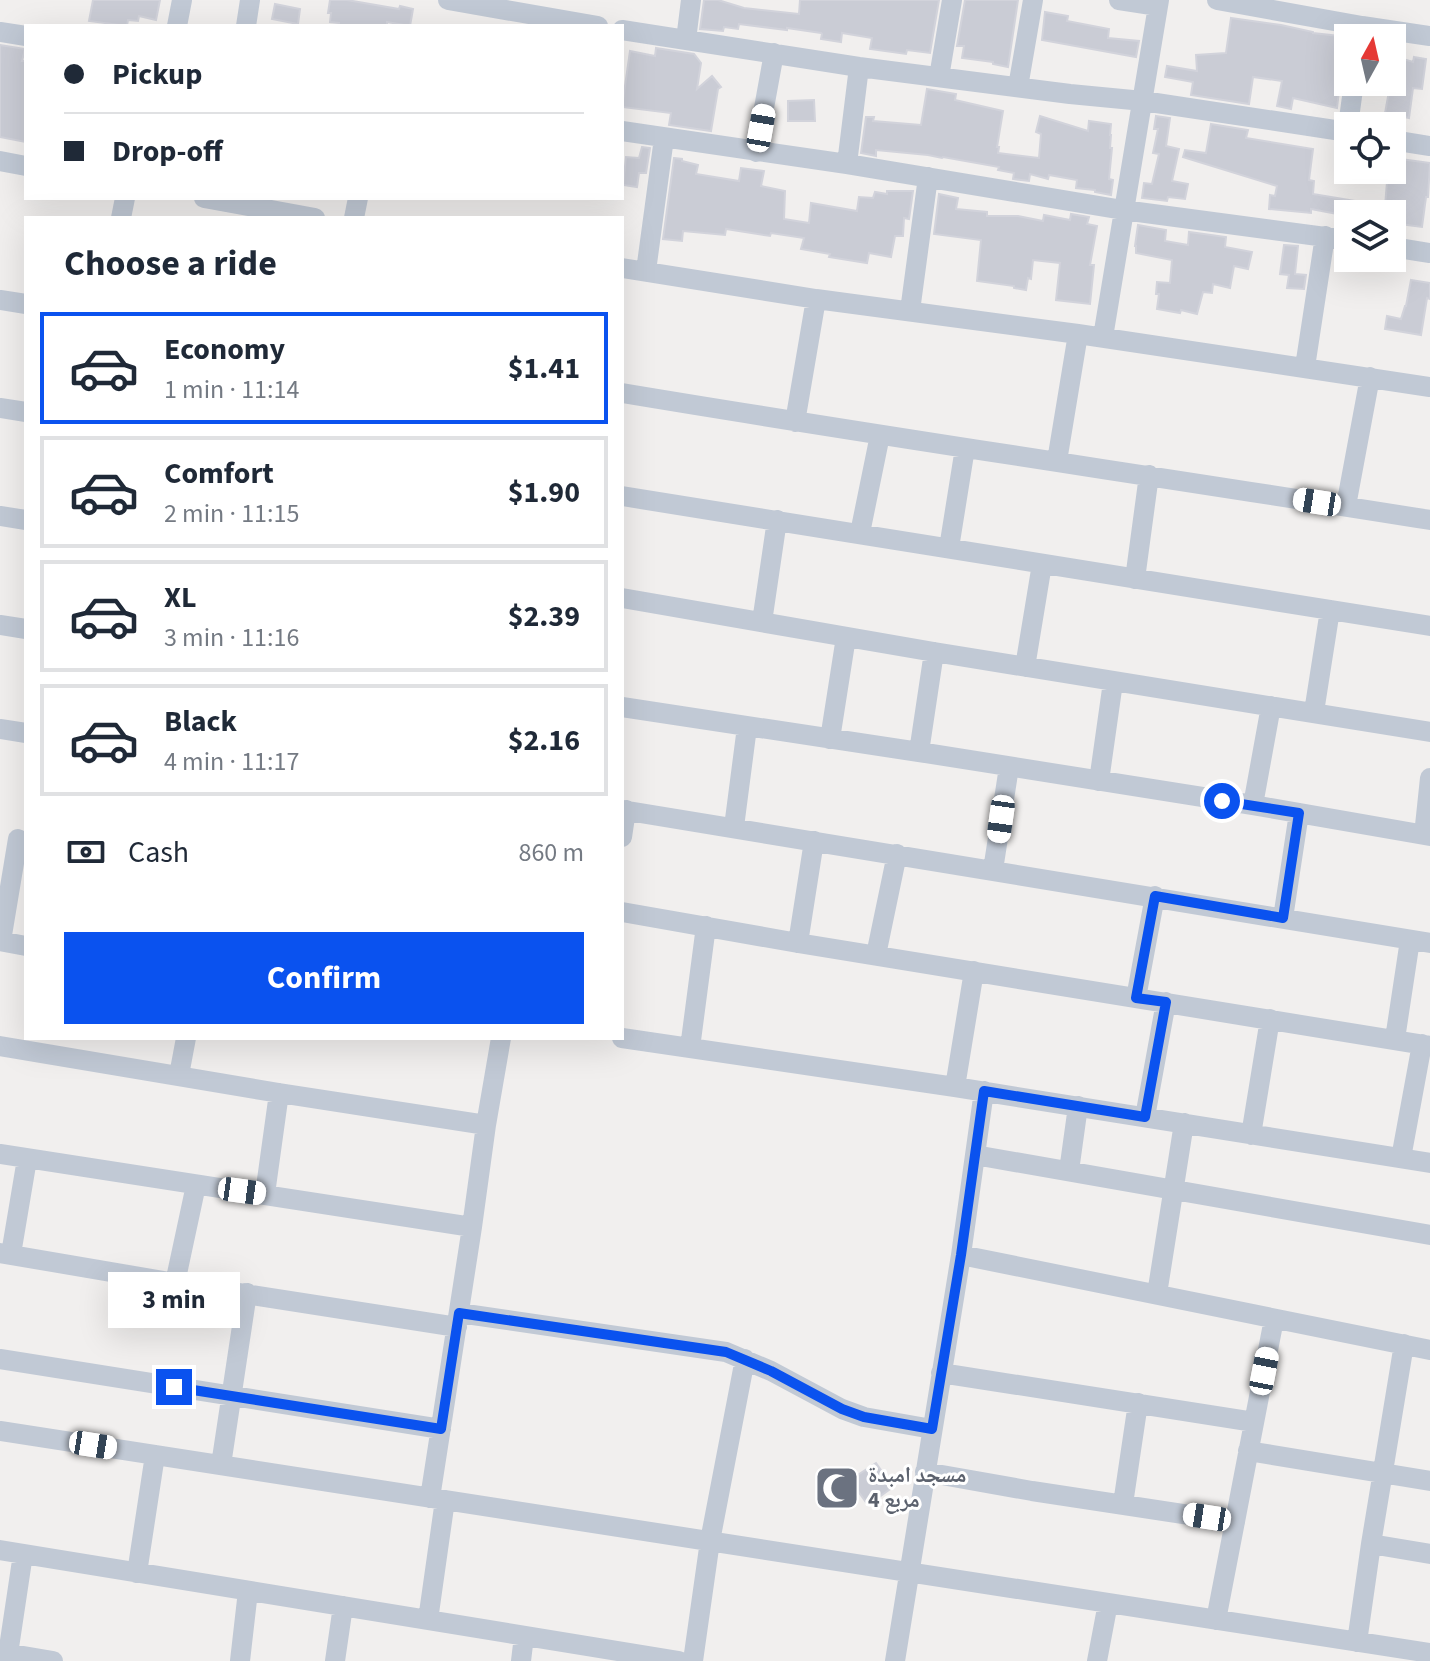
<!DOCTYPE html>
<meta charset="utf-8">
<style>
:root{--surface:#fff;--page:#f6f6f7;--text:#1f2937;--muted:#747a83;--line:#e0e1e3;--accent:#0a52ef}
body{margin:0;font-family:"Source Sans 3","Noto Naskh Arabic",sans-serif;background:var(--page);color:var(--text);height:100vh;display:flex;flex-direction:column;font-size:30px;white-space:nowrap}
*{box-sizing:border-box;margin:0}
p{font-size:26px;color:var(--muted)}
.icon{flex:none;width:44px;height:44px;fill:none;stroke:currentColor;stroke-width:2;stroke-linecap:round;stroke-linejoin:round}
.map{position:relative;flex:1;overflow:hidden}
.drawer{position:absolute;left:24px;top:216px;width:600px;height:824px;display:flex;flex-direction:column;background:var(--surface);border-radius:0px;box-shadow:0 8px 32px #0002}
.drawer>*{flex:none}
.hud{position:absolute;left:24px;top:24px;width:600px;height:176px;border-radius:0px;box-shadow:0 8px 32px #0002;display:grid;align-content:center;height:176px;padding:0 40px;background:var(--surface)}
.needle{width:52px;rotate:8deg}
.buttons{position:absolute;left:1334px;top:24px;display:grid;gap:16px}
.buttons a{display:grid;place-items:center;width:72px;height:72px;border-radius:0px;background:var(--surface);box-shadow:0 8px 32px #0002;font-size:40px}
.end{position:absolute;width:36px;height:36px;margin:-18px;border:10px solid #0a52ef;background:#fff;box-shadow:0 0 0 4px #fff}
.from{border-radius:50%}
.bubble{position:absolute;height:56px;border-radius:0px;background:var(--surface);box-shadow:0 8px 32px #0002;font-size:26px;font-weight:700;line-height:56px;text-align:center}
.car{position:absolute;width:24px;height:48px;margin:-24px -12px;border-radius:10px;box-shadow:0 0 6px 2px #0007;background:linear-gradient(#fff 24%,#345 0 40%,#fff 0 76%,#345 0 86%,#fff 0)}
.hud b{display:flex;align-items:center;gap:28px;height:76px;font-size:30px}
.hud b+b{border-top:2px solid var(--line)}
.hud i{width:20px;height:20px;background:var(--text)}
ul{padding:0;list-style:none}
li{display:flex;align-items:center;gap:24px;height:112px;margin:0 16px 12px;padding:0 24px;border:4px solid var(--line);border-radius:0px}
li div{flex:1}
li b{display:block;font-size:30px}
li em{font-style:normal;font-weight:700}
li.active{border-color:var(--accent)}
li>.icon{width:72px;height:72px;stroke-width:1.5}
h2{padding:0 40px;font-size:36px;line-height:96px}
.pay{display:flex;align-items:center;gap:20px;height:88px;padding:0 40px;font-size:30px}
.pay p{margin-inline-start:auto}
.button{display:flex;gap:16px;margin-top:auto;padding:16px 40px}
.button a{flex:1;height:92px;border-radius:0px;background:var(--accent);color:#fff;font-size:32px;font-weight:700;line-height:92px;text-align:center}
.map>svg:first-child{display:block}
.building{fill:#caccd5;stroke:#d2d3db;stroke-width:2}
.lines{fill:none;stroke-linecap:round;stroke-linejoin:round}
.minor{stroke:#c1c9d5;stroke-width:20}
.route{stroke:#0a52ef;stroke-width:10}
.labels{text-anchor:middle;dominant-baseline:central;stroke-width:6;stroke-linejoin:round;paint-order:stroke}
.worship-label{font-size:22px;font-weight:bold;fill:#5b616d;stroke:#fff;text-anchor:start}
</style>
<div class="map">
<svg width="1430" height="1661" viewBox="0 0 1430 1661">
<rect width="100%" height="100%" fill="#f1efee"/>
<path class="building" d="M93 0H160L156 20 139 16 138 21 128 20 127 26 89 21Z
M330 0H347L399 9 400 6 413 9 410 26 387 22V26H339V23L330 22 331 13H328Z
M704 0H718L744 8 799 14 800 0H939L930 53 907 50 906 54 870 49 872 38 842 33 841 42 821 39 822 34 821 33 787 28V30L739 24 738 29 724 27 723 31 700 29Z
M965 0H1018L1008 67 993 64V62L962 58 964 46H957Z
M275 4 300 9 298 24 272 19Z
M1045 12 1068 16 1067 21 1109 29 1108 38 1139 41 1136 57 1042 40Z
M1231 18 1281 25 1313 32V33L1348 37 1345 67 1342 66 1337 108 1293 98 1291 109 1277 106 1282 81 1253 77 1249 104 1191 95 1193 82 1165 77 1167 66 1197 71 1196 55 1226 53Z
M0 45 25 49 22 61H26V142L0 137Z
M656 48 694 54 701 63 697 89 712 76 721 87 718 89 711 131 669 125 671 113 622 107 630 51 655 56Z
M1414 57 1426 59 1422 89 1413 88 1409 118 1385 113 1392 75 1395 76 1400 58 1413 62Z
M927 89 956 94 955 100 1003 111 997 147H999L998 153 1039 158 1041 134 1036 132 1040 116 1088 131 1089 121 1111 124 1110 135H1111L1110 148H1112L1109 179 1113 180 1111 195 1095 192V190L1076 188 1077 180 1049 175 1048 179 1030 174 1029 181 1013 179 1014 173 998 170 999 167 943 157 942 158 928 155 876 150V156L861 153 866 117H874L873 121 921 125Z
M814 100 815 121H788V101Z
M1156 116 1170 118 1166 146 1179 149 1172 181 1188 184 1185 199 1168 197 1167 201 1142 198 1144 183 1152 184 1159 154 1153 153 1158 129H1154Z
M1211 124 1248 130 1246 138 1313 149 1309 180 1314 181 1313 194 1385 206 1388 170H1392V161L1400 162V159L1430 163 1428 197H1426L1422 227 1392 223V214H1348V216L1311 209V213L1269 209 1270 195 1275 196 1277 186 1183 157 1185 150 1206 153Z
M642 147 650 148 646 173H639L637 187 623 185 626 157 639 158Z
M674 158 682 159V161L698 165 696 174 739 181 741 168 764 171 761 186 785 191 784 219 809 223 811 203 857 211 859 197 873 198 875 192 887 194V191H913L909 219 904 218 903 236H895L891 257 869 253 867 263 829 257 830 254 801 249 804 238 771 233 770 236 726 229 725 235 683 231 682 241 663 239Z
M939 194 958 198 956 209 987 212V216H1018L1043 221 1044 215 1070 220 1071 214 1089 217 1087 224 1097 226 1090 265H1094L1090 304 1056 300 1060 263 1033 260 1031 279 1028 278 1026 290 1014 288V286L977 281 981 240 934 234Z
M1138 225 1166 230 1165 241 1188 245 1189 232 1226 237 1225 247 1252 252 1248 269 1234 266 1230 288 1213 284 1212 293 1203 292 1197 314 1181 310 1180 313 1157 309 1159 294H1156L1157 282 1170 283 1172 260 1136 253V246H1135Z
M1284 245 1298 246 1295 274 1306 275 1304 289 1287 288 1289 275 1280 274Z
M1411 280 1430 283V299L1427 298 1421 335 1385 329 1387 316 1401 319 1405 306H1406Z
M876 1463 893 1487 868 1505 850 1480Z"/>
<g class="lines">
<path class="minor" d="M448 0 598 26
M1119 0 1158 6
M1217 0 1362 26 1430 36
M177 26 182 0
M246 26 250 0
M622 30 859 67 1070 94 1143 101 1348 132
M0 32 26 36
M686 40 691 0
M939 77 952 0
M1018 87 1033 0
M1348 126 1354 82
M622 131 847 164 1123 210 1348 240
M1392 140 1430 146
M756 152 774 53
M0 161 26 166
M847 164 859 67
M204 198 315 218
M121 218 125 198
M354 218 358 198
M1392 247 1430 253
M622 268 816 299 1078 334 1430 387
M646 271 664 138
M0 300 26 304
M910 311 928 177
M1103 337 1159 0
M1305 367 1325 236
M622 393C891 438 1161 477 1430 520
M0 408 26 412
M795 422 816 299
M1057 461 1078 334
M622 496 1430 626
M1346 506 1370 377
M0 516 26 520
M860 533 880 435
M949 548 965 448
M1135 579 1149 475
M622 598 934 652 1430 732
M762 622 777 520
M0 625 26 629
M1025 667 1042 564
M622 707 919 752 1253 805 1430 836
M1314 712 1330 610
M0 729 26 733
M830 739 846 637
M919 752 934 652
M1099 781 1113 682
M1253 805 1271 706
M622 810 1430 943
M734 827 747 727
M1424 835 1430 778
M622 837 626 810
M993 870 1009 767
M622 912 798 943 1430 1046
M1283 918 1299 813
M0 941 26 946
M1 941 18 839
M798 943 814 841
M876 955 897 854
M1136 998 1155 896
M622 1038 955 1087 1430 1163
M1395 1039 1410 940
M0 1046 279 1093 486 1125
M690 1048 706 926
M179 1075 186 1038
M955 1087 974 971
M1145 1117 1166 1002
M1251 1135 1270 1019
M0 1154 472 1227
M975 1155 1430 1235
M1401 1158 1422 1044
M1069 1171 1078 1106
M265 1194 279 1093
M0 1253 175 1283 457 1327
M11 1254 27 1159
M961 1255 1430 1350
M175 1283 196 1185
M1157 1294 1184 1123
M459 1313 726 1352 771 1371 842 1409 864 1417 932 1429
M0 1359 441 1429
M941 1373 1254 1422
M0 1431 1430 1653
M1248 1451 1430 1481
M221 1465 247 1293
M925 1472 1032 1491 1235 1522
M430 1498 472 1227 486 1125 501 1038
M1123 1504 1138 1403
M1371 1544 1430 1554
M0 1550 679 1661
M137 1573 155 1455
M428 1620 445 1500
M1216 1620 1274 1319
M1357 1642 1371 1544 1404 1344
M0 1652 53 1661
M8 1654 23 1554
M240 1661 248 1591
M335 1661 343 1606
M521 1661 524 1636
M693 1661 710 1541 745 1359
M895 1661 961 1255 984 1091
M1097 1661 1108 1603"/>
</g>
<g class="lines">
<path class="route" d="M174 1387 441 1429 459 1313 726 1352 771 1371 842 1409 864 1417 932 1429 961 1255 984 1091 1145 1117 1166 1002 1136 998 1155 896 1283 918 1299 813 1222 801"/>
</g>
<defs>
<g id="mosque-square" transform="scale(2.3)"><rect x="-9" y="-9" width="18" height="18" rx="4" fill="#6b7280" stroke="#fff"/><path d="M3.5-4.9A6 6 0 1 0 3.5 4.9A5 5 0 1 1 3.5-4.9Z" fill="#fff"/></g>
</defs>
<g fill-rule="evenodd">
<use href="#mosque-square" x="837" y="1488"/>
</g>
<g class="labels">
<g class="worship-label">
<text x="868" y="1475">مسجد امبدة<tspan x="868" dy="25">مربع 4</tspan></text>
</g>
</g>
</svg>
<div class="buttons">
<a><svg class="needle" viewBox="-14 -14 28 28"><path d="M0-13l5 13h-10z" fill="#e53935"/><path d="M0 13l5-13h-10z" fill="#747a83"/></svg></a>
<a><svg class="icon" aria-label="locate" viewBox="0 0 24 24"><circle cx="12" cy="12" r="6"/><path d="M12 2v4M12 18v4M2 12h4M18 12h4"/></svg></a>
<a><svg class="icon" aria-label="layers" viewBox="0 0 24 24"><path d="M12 4l9 5-9 5-9-5zM3 14l9 5 9-5"/></svg></a>
</div>
<i class="end from" style="left:1222px;top:801px"></i>
<i class="end" style="left:174px;top:1387px"></i>
<div class="bubble" style="left:108px;top:1272px;width:132px">3 min</div>
<i class="car" style="left:761px;top:128px;rotate:10deg"></i>
<i class="car" style="left:1317px;top:502px;rotate:279deg"></i>
<i class="car" style="left:1001px;top:819px;rotate:188deg"></i>
<i class="car" style="left:242px;top:1191px;rotate:98deg"></i>
<i class="car" style="left:1264px;top:1371px;rotate:11deg"></i>
<i class="car" style="left:93px;top:1445px;rotate:99deg"></i>
<i class="car" style="left:1207px;top:1517px;rotate:279deg"></i>
<div class="hud">
<b><i class="from"></i>Pickup</b>
<b><i></i>Drop-off</b>
</div>
<section class="drawer">
<h2>Choose a ride</h2>
<ul>
<li class="active"><svg class="icon" aria-label="car" viewBox="0 0 24 24"><path d="M5 17H2v-5l4-1 3-4h7l3 4 3 1v5h-3M9 17h6M6 11h13"/><circle cx="7" cy="17" r="2"/><circle cx="17" cy="17" r="2"/></svg><div><b>Economy</b><p>1 min · 11:14</p></div><em>$1.41</em></li>
<li><svg class="icon" aria-label="car" viewBox="0 0 24 24"><path d="M5 17H2v-5l4-1 3-4h7l3 4 3 1v5h-3M9 17h6M6 11h13"/><circle cx="7" cy="17" r="2"/><circle cx="17" cy="17" r="2"/></svg><div><b>Comfort</b><p>2 min · 11:15</p></div><em>$1.90</em></li>
<li><svg class="icon" aria-label="car" viewBox="0 0 24 24"><path d="M5 17H2v-5l4-1 3-4h7l3 4 3 1v5h-3M9 17h6M6 11h13"/><circle cx="7" cy="17" r="2"/><circle cx="17" cy="17" r="2"/></svg><div><b>XL</b><p>3 min · 11:16</p></div><em>$2.39</em></li>
<li><svg class="icon" aria-label="car" viewBox="0 0 24 24"><path d="M5 17H2v-5l4-1 3-4h7l3 4 3 1v5h-3M9 17h6M6 11h13"/><circle cx="7" cy="17" r="2"/><circle cx="17" cy="17" r="2"/></svg><div><b>Black</b><p>4 min · 11:17</p></div><em>$2.16</em></li>
</ul>
<div class="pay"><svg class="icon" aria-label="cash" viewBox="0 0 24 24"><path d="M3 7h18v10H3z"/><circle cx="12" cy="12" r="2"/></svg>Cash<p>860 m</p></div>
<div class="button"><a>Confirm</a></div>
</section>
</div>
